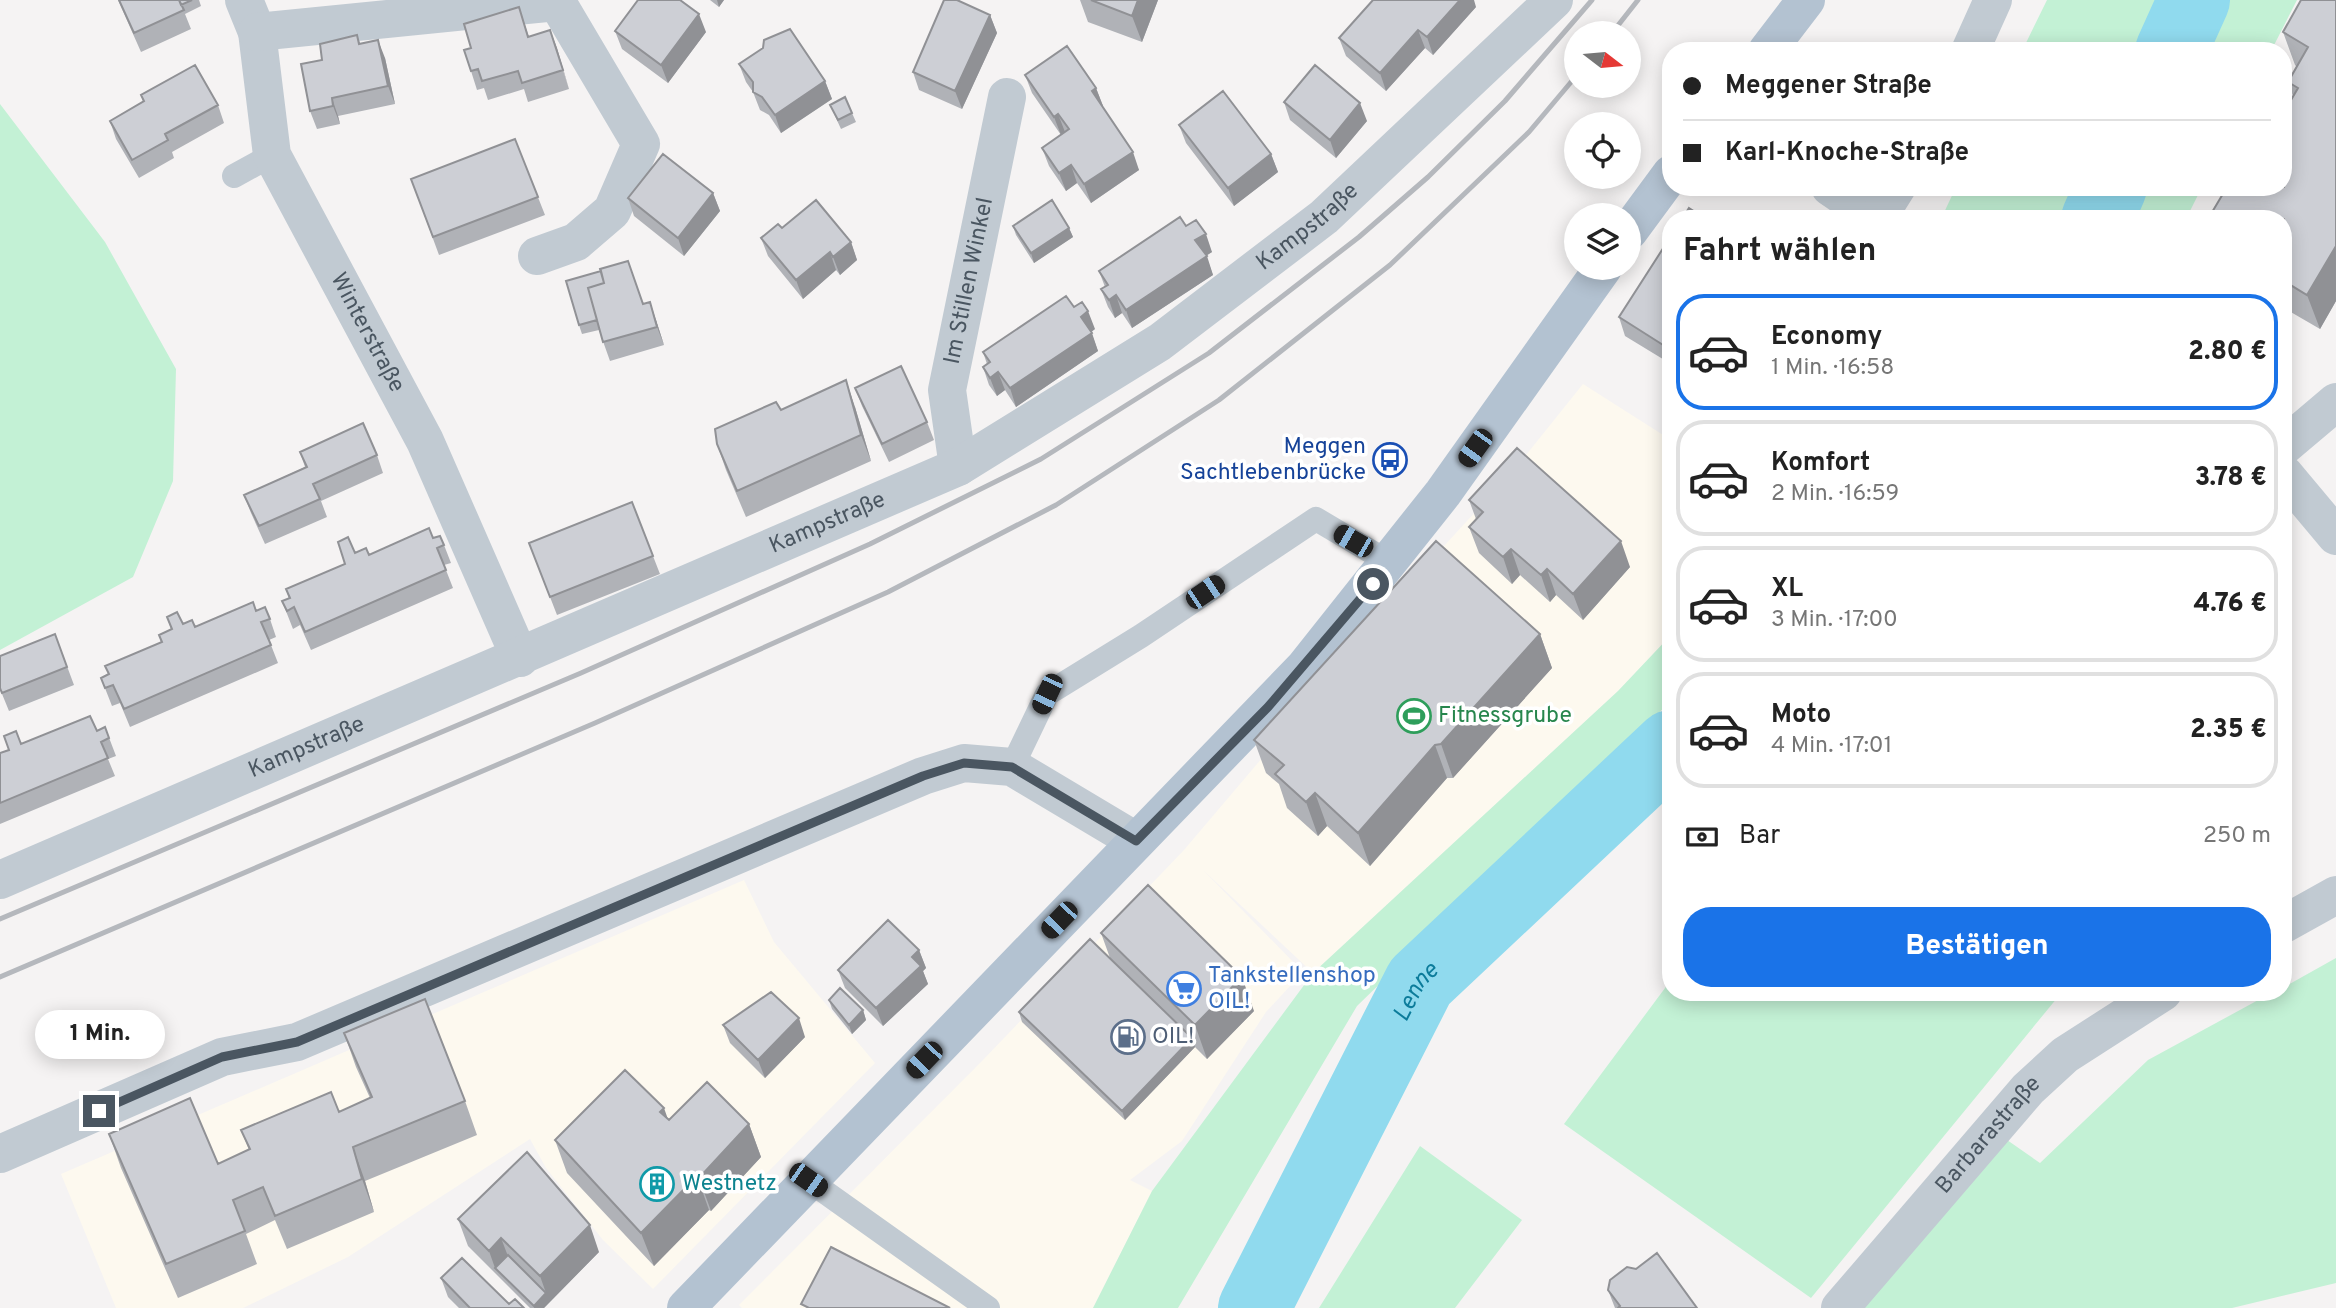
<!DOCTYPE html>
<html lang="de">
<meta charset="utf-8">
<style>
:root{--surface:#fff;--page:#f6f6f6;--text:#222;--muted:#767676;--line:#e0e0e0;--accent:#1a73e8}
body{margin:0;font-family:Overpass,sans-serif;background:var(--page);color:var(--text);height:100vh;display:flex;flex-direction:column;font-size:26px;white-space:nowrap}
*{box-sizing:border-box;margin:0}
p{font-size:23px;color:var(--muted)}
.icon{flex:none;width:38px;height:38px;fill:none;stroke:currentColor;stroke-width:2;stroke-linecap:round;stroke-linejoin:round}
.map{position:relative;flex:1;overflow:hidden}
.panel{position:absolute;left:1662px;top:210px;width:630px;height:791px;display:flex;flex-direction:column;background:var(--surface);border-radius:28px;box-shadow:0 4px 18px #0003}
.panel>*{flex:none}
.top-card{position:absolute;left:1662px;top:42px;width:630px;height:154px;border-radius:28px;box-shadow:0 4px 18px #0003;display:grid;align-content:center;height:154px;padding:0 21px;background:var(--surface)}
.needle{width:46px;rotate:106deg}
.fabs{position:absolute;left:1564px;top:21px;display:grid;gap:14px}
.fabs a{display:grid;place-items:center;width:77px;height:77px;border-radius:50%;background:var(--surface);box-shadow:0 4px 18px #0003;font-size:35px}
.end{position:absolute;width:32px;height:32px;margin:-16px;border:9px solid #4a5661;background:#fff;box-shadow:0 0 0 4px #fff}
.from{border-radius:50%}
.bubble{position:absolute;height:49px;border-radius:24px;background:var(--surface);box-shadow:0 4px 18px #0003;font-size:23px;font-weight:800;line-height:49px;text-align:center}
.car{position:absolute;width:21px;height:42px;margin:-21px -10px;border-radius:9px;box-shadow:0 0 5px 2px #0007;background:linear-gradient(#222 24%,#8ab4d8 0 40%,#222 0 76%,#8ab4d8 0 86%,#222 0)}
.top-card b{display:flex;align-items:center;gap:24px;height:66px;font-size:26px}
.top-card b+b{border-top:2px solid var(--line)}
.top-card i{width:18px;height:18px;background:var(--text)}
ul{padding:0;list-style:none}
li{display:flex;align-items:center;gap:21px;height:116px;margin:0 14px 10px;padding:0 7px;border:4px solid var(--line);border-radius:28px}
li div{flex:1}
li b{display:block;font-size:26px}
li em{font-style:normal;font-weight:800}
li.on{border-color:var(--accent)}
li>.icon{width:63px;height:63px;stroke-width:1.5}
h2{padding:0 21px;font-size:32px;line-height:84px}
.pay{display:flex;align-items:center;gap:18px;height:77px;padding:0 21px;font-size:26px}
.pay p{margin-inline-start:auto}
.button{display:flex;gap:14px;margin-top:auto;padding:14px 21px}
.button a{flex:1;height:80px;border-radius:28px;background:var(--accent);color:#fff;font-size:28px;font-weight:800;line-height:80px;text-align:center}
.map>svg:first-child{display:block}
.commercial{fill:#fdf9ef}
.green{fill:#c3f1d5}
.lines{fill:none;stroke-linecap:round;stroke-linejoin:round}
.river{stroke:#90daee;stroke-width:72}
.service{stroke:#c1cad2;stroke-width:24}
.minor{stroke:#c1cad2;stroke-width:38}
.primary{stroke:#b3c2d1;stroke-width:38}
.rail{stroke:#b5b8bd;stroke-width:5}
.wall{fill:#b0b2b7}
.shaded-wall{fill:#909195}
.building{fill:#cdcfd5;stroke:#909195;stroke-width:2}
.route{stroke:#4a5661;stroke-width:9}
.labels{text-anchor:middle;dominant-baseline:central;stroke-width:7;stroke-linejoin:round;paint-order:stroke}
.street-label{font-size:23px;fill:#4a5661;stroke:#fff}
.transit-label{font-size:23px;fill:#164399;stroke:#fff;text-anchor:end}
.leisure-label{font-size:23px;fill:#27864d;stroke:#fff;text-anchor:start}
.shop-label{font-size:23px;fill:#366cbe;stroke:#fff;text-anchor:start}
.service-label{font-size:23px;fill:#4e5e75;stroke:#fff;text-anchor:start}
.culture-label{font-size:23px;fill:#0d838f;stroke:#fff;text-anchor:start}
.water-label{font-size:24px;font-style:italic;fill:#0c7c9b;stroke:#fff}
</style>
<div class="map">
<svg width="2336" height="1308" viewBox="0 0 2336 1308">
<rect width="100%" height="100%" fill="#f5f3f3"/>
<path class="commercial" d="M1583 384 1671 440V635L1618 691 1313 973 1203 870 1303 972 1266 1012 1182 1141 1130 1180 1152 1191 1093 1308H742L739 1305 982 1061 1184 850 1420 572 1514 470Z
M744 880 774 942 875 1063 653 1289 603 1240 546 1168 530 1139 348 1257 243 1308H116L61 1174Z"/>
<path class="green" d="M2047 0H2297L2271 51H2022Z
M0 104 105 242 176 369 173 481 133 577 0 650Z
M1956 187H2202L2186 219H1941Z
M1671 635V701L1357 1006 1178 1308H1093L1152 1191 1313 973 1618 691Z
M2336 958V1283L2232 1308H1856L1997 1133 2040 1163 2148 1060 2273 992H2284V987Z
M1671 980V992H2062L1811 1298 1564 1124Z
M1420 1146 1522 1220 1455 1308H1319Z"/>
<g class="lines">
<g class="river">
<path d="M2171 51 2194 0"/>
<path d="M2097 219 2111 187"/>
<path id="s1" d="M1254 1308 1420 982 1671 746"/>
</g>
<path class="service" d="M234 176 272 155
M1012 767 1047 694 1141 636 1316 519 1390 563
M808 1180 988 1308"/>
<g class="minor">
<path id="s2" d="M244 0 257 32 272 155 425 441 520 658"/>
<path d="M257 32 557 2 641 144 612 211 576 242 537 256"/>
<path d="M1970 51 1993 0"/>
<path d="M1830 187 1877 219"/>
<path d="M1877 219 1897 187"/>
<path d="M2284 446 2336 402"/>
<path id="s3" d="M958 467 947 390 1007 97"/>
<path d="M2284 474 2336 536"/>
<path id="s4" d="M0 880 958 467 1160 342 1324 217 1554 0"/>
<path d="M2284 924 2336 895"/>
<path d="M0 1154 222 1057 297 1042 923 776 964 763 1012 767 1136 841"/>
<path id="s5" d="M1840 1308 2028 1089 2065 1055 2163 992"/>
</g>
<path class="primary" d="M1767 51 1806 0
M1629 231 1671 174
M686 1308 1304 668 1443 493 1603 268"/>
<path class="rail" d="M1612 33 1638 0
M0 919 581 673 870 544 1041 459 1209 353 1359 237 1428 177 1505 101 1592 0
M0 977 595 723 888 592 1056 505 1219 400 1390 265 1529 132 1577 75"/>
</g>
<path class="wall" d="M118 0H199L201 6 185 14 191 29 141 52Z
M710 0H724L719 7Z
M1080 0H1158L1142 42 1088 22Z
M2336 0V301L2320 329 2289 311 2284 320V187L2293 96 2288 82 2297 67 2295 65 2283 32Z
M519 7 529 37 550 30 569 89 528 102 524 89 488 100 484 88 477 90 471 71V48Z
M1476 7 1433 55 1425 48 1386 91 1346 56 1339 38Z
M990 15 997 33 962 109 919 90 913 72Z
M615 31 706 32 668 83 622 49Z
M357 35 360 43 385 58 395 104 338 116 340 124 317 129 310 111 322 60Z
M739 64 825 81 832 99 781 133 769 115 760 110 753 92 746 82Z
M1025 75 1096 88 1103 106 1102 107 1139 170 1091 203 1077 183 1066 191 1049 166 1042 148 1061 135 1032 93Z
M141 95 218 105 224 123 172 152 174 158 139 178 116 139 110 121 143 102Z
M1284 102 1367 121 1336 158 1290 120Z
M830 105 852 113 856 122 841 129Z
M1179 125 1271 154 1278 172 1234 206 1186 143Z
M515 139 545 215 439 255 411 179Z
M713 193 720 211 684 256 634 216 628 198Z
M1013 226 1069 228 1073 237 1034 263 1016 235Z
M1186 226 1212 252 1206 256 1213 275 1132 328 1122 313 1115 318 1108 307 1101 289 1105 287 1099 271Z
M782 228 851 242 857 260 840 275 836 270 803 299 768 256 761 238Z
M1671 236V364L1625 336 1619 317Z
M643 304 656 320 664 345 610 361 599 330 582 334 579 325Z
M1095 329 1091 332 1098 351 1016 407 1005 390 997 396 989 385 983 367 987 364 983 352Z
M855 388 927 422 934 440 889 462 862 406Z
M855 407 871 461 746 517 726 470 717 444Z
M300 452 377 455 383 473 321 501 327 517 265 544 251 513 244 495 305 467Z
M1469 500 1630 567 1583 620 1556 595 1550 602 1520 575 1512 584 1479 553 1469 527 1476 519Z
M632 502 660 574 557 615 529 543Z
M433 538 444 545 451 563 444 565 453 588 311 650 300 625 293 629 282 601 289 599 286 589 345 564 355 553 369 555Z
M256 611 270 619 276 637 269 640 278 663 130 727 120 703 112 706 101 678 161 642 159 635 171 629 167 617 183 624 195 627Z
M55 634 74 685 9 711 0 689V656Z
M1540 634 1552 668 1453 778H1447L1370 866 1327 826 1318 836 1287 808 1279 784 1266 773 1254 740Z
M105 727 116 756 108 759 115 776 0 824V753L21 744 97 731Z
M1101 933 1254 1011 1207 1059 1195 1047 1125 1120 1022 1022 1019 1012 1110 958Z
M919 950 926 968 923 971 928 984 883 1026 845 988 838 970Z
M829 1000 863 1010 866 1020 852 1034 832 1009Z
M723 1025 805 1037 765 1078 730 1043Z
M344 1033 465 1101 477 1135 365 1181 374 1212 287 1249 275 1220 246 1234 257 1264 178 1298 121 1168 109 1134 218 1164 249 1150 241 1130 339 1112 370 1098 356 1067Z
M668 1119 749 1124 761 1157 711 1211 709 1210 654 1266 567 1173 555 1140Z
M458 1219 599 1252 544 1308H530L468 1246Z
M441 1278 509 1304 524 1308H459L448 1297Z
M1608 1290 1697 1308H1615Z"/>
<path class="shaded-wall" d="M717 0H724L719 7Z
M1138 0H1158L1142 42 1132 16Z
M1460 0H1474L1476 7 1433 55 1427 37Z
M699 14 706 32 668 83 661 65Z
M990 15 997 33 962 109 955 91Z
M550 30 557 48 569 89 563 70Z
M1418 30 1425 48 1386 91 1380 73Z
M378 40 385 58 395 104 388 86Z
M825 81 832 99 781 133 775 115Z
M1096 88 1103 106 1098 109 1092 91Z
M332 98 338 116 340 124 333 106Z
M1360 103 1367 121 1336 158 1330 140Z
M1058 114 1065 132 1061 135 1054 117Z
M1133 152 1139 170 1091 203 1084 184Z
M1271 154 1278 172 1234 206 1228 188Z
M1071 165 1077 183 1066 191 1059 173Z
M713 193 720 211 684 256 678 238Z
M1069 228 1073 237 1034 263 1031 253Z
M1206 234 1212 252 1202 258 1195 240Z
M851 242 857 260 840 275 833 257Z
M2336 246V301L2320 329 2307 295Z
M830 252 836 270 803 299 796 280Z
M1207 256 1213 275 1132 328 1126 310Z
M1116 295 1122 313 1115 318 1109 300Z
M2284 296 2289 311 2284 320Z
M650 302 656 320 664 345 657 327Z
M1088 311 1095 329 1087 335 1081 317Z
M1092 333 1098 351 1016 407 1010 388Z
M998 372 1005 390 997 396 990 378Z
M846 380 855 407 871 461 861 435Z
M1621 541 1630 567 1583 620 1573 594Z
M1511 549 1520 575 1512 584 1503 557Z
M1547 569 1556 595 1550 602 1541 575Z
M1540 634 1552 668 1453 778 1441 744Z
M1435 745 1447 778 1370 866 1358 833Z
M1315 793 1327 826 1318 836 1306 802Z
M919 950 926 968 923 971 928 984 883 1026 876 1008 912 957Z
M1242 977 1254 1011 1207 1059 1195 1025Z
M863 1010 866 1020 852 1034 849 1025Z
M799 1018 805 1037 765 1078 758 1060Z
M1192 1038 1195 1047 1125 1120 1122 1111Z
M664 1108 676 1142 660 1112Z
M749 1124 761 1157 711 1211 699 1178Z
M353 1147 365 1181 374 1212 362 1179Z
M697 1176 709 1210 654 1266 641 1233Z
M590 1225 599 1252 544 1308H534V1306L546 1293 540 1276Z
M501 1238 511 1264 495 1268 489 1251Z"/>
<path class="building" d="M119 0H179L184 10 134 33Z
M179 0H192L181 5Z
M638 0H680L699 14 661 65 615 31Z
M944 0H957L990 15 955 91 913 72Z
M1091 0H1138L1132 16Z
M1373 0H1460L1427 37 1418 30 1380 73 1339 38Z
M2301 0H2336V246L2307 295 2284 281V219H2208L2227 187H2284V112L2298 88 2288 82 2308 47 2283 32Z
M519 7 528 37 550 30 563 70 522 83 518 71 482 81 478 69 471 71 464 50 471 48 464 24Z
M790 29 825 81 775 115 762 97 753 92V82L739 64 763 48 764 40Z
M357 35 359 44 378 40 388 86 332 98 333 106 310 111 301 64 322 60 320 44Z
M1067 46 1096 88 1092 91 1133 152 1084 184 1071 165 1059 173 1042 148 1069 129 1058 114 1054 117 1025 75Z
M195 65 218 105 165 134 168 140 132 160 110 121 144 101 141 95Z
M1315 65 1360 103 1330 140 1284 102Z
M1223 91 1271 154 1228 188 1179 125Z
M845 97 852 113 838 120 830 105Z
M515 139 538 197 433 237 411 179Z
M663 154 713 193 678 238 628 198Z
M816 200 851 242 833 257 830 252 796 280 761 238 778 224 782 228Z
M1052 200 1069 228 1031 253 1013 226Z
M1689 208 1706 219H1682Z
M1180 217 1186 226 1196 220 1206 234 1195 240 1207 256 1126 310 1116 295 1109 300 1101 289 1108 285 1099 271Z
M1671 236V350L1619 317Z
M628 261 643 304 650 302 657 327 603 342 588 288 604 283 600 269Z
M601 271 604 283 588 288 597 320 579 325 566 281Z
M1066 296 1074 307 1082 302 1088 311 1081 317 1092 333 1010 388 998 372 990 378 983 367 990 362 983 352Z
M901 366 927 422 882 444 855 388Z
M846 380 861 435 737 491 717 444 715 429 776 402 781 410Z
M363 423 377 455 313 484 320 499 259 526 244 495 307 467 300 452Z
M1517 448 1621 541 1573 594 1547 569 1541 575 1511 549 1503 557 1469 527 1483 512 1469 500Z
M632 502 653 556 550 597 529 543Z
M429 528 433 538 440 536 444 545 437 548 446 570 305 632 294 607 287 611 282 601 290 598 286 589 345 564 338 542 348 537 355 553 366 548 369 555Z
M1436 541 1540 634 1441 744 1435 745 1358 833 1315 793 1306 802 1275 774 1284 765 1254 740Z
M253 602 256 611 265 607 270 619 261 622 271 645 124 709 113 685 105 688 101 678 109 674 105 666 162 642 159 635 172 629 167 617 177 612 183 624 192 620 195 627Z
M55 634 67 667 2 693 0 688V656Z
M90 716 97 731 105 727 109 738 101 742 108 758 0 803V753L9 750 4 736 16 731 21 744Z
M1148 885 1242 977 1195 1025 1101 933Z
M888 920 919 950 912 957 921 966 876 1008 838 970Z
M1090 939 1192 1038 1122 1111 1019 1012Z
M840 988 863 1010 849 1025 829 1000Z
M771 992 799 1018 758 1060 723 1025Z
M425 999 465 1101 353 1147 362 1179 275 1216 263 1187 233 1200 245 1231 166 1264 109 1134 190 1098 218 1164 250 1149 241 1130 331 1092 339 1112 372 1097 344 1033Z
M625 1070 664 1108 660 1112 669 1120 707 1082 749 1124 699 1178 697 1176 641 1233 555 1140Z
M527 1152 590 1225 540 1276 501 1238 489 1251 458 1219Z
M831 1247 950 1308H809L801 1304Z
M1657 1253 1697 1308H1618L1620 1306 1608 1290 1610 1280 1627 1267 1636 1269Z
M508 1255 546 1293 534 1306 495 1268Z
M462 1258 509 1304 515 1299 524 1308H470L441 1278Z"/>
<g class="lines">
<path class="route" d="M99 1111 222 1057 297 1042 923 776 964 763 1012 767 1136 841 1268 707 1373 584"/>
</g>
<defs>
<g id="bus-ring" transform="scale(1.75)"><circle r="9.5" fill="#fff" stroke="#1a4fb4" stroke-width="1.5"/><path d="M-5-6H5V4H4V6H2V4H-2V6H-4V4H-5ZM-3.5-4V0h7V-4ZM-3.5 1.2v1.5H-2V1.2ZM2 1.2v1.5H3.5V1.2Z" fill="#1a4fb4"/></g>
<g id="stadium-ring" transform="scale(1.75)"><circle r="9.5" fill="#fff" stroke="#2e9e5b" stroke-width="1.5"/><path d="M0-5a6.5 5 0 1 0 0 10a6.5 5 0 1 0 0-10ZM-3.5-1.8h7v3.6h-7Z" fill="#2e9e5b"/></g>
<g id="supermarket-ring" transform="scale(1.75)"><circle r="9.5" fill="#fff" stroke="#3f7fe0" stroke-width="1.5"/><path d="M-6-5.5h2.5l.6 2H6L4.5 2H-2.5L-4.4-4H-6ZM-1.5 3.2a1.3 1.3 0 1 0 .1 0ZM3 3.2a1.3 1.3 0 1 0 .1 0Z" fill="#3f7fe0"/></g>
<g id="fuel-ring" transform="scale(1.75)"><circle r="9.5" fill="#fff" stroke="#5c6f8a" stroke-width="1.5"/><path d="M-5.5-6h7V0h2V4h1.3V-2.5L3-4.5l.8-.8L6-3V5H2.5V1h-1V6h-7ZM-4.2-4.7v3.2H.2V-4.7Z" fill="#5c6f8a"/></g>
<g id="building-ring" transform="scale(1.75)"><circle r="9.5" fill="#fff" stroke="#0f9aa8" stroke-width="1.5"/><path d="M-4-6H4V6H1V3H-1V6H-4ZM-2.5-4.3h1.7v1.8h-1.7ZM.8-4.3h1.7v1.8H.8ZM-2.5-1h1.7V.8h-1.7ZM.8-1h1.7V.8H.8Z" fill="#0f9aa8"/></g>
</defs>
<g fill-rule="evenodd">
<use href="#bus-ring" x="1390" y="460"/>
<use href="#stadium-ring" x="1414" y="716"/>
<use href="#supermarket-ring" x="1184" y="989"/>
<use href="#fuel-ring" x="1128" y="1037"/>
<use href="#building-ring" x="657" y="1184"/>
</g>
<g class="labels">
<g class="street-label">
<text stroke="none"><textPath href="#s4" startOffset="1468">Kampstraße</textPath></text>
<text stroke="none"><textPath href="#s3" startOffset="189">Im Stillen Winkel</textPath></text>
<text stroke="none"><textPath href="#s2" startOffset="360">Winterstraße</textPath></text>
<text stroke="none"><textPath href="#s4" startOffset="901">Kampstraße</textPath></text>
<text stroke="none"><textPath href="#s4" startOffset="334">Kampstraße</textPath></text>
<text stroke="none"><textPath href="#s5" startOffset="228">Barbarastraße</textPath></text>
</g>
<g class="transit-label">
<text x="1366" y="447">Meggen<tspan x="1366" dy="26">Sachtlebenbrücke</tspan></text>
</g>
<g class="leisure-label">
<text x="1438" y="716">Fitnessgrube</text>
</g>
<g class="shop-label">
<text x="1208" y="976">Tankstellenshop<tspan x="1208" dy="26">OIL!</tspan></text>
</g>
<g class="service-label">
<text x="1152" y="1037">OIL!</text>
</g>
<g class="culture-label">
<text x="682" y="1184">Westnetz</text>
</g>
<g class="water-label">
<text stroke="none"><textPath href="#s1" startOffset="355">Lenne</textPath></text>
</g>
</g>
</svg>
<div class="fabs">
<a><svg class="needle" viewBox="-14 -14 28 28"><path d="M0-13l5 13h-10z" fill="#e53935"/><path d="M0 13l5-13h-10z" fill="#767676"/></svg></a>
<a><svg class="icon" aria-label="locate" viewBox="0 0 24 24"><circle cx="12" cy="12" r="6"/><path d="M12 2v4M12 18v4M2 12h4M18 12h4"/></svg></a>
<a><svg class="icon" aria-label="layers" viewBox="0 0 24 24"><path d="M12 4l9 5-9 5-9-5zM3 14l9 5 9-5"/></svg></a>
</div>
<i class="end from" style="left:1373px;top:584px"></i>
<i class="end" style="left:99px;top:1111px"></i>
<div class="bubble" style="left:35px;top:1010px;width:130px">1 Min.</div>
<i class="car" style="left:1475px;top:448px;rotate:216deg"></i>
<i class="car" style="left:1353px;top:541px;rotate:300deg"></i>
<i class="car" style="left:1205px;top:592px;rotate:56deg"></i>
<i class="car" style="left:1047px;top:694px;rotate:205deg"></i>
<i class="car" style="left:1059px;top:920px;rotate:224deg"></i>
<i class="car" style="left:924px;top:1060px;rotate:224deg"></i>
<i class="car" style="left:808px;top:1180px;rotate:125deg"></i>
<div class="top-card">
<b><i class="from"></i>Meggener Straße</b>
<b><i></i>Karl-Knoche-Straße</b>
</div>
<section class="panel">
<h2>Fahrt wählen</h2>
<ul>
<li class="on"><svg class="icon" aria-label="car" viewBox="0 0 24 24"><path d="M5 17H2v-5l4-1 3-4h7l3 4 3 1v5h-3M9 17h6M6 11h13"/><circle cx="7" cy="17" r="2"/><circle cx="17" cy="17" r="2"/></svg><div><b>Economy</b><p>1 Min. · 16:58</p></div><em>2.80 €</em></li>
<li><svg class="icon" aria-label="car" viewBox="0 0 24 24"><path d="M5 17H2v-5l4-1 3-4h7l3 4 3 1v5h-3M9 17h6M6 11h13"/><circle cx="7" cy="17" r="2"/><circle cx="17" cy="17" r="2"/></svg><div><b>Komfort</b><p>2 Min. · 16:59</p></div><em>3.78 €</em></li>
<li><svg class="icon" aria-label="car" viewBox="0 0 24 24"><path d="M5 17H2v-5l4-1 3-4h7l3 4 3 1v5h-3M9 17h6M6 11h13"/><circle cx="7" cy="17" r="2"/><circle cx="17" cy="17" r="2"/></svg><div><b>XL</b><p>3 Min. · 17:00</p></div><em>4.76 €</em></li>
<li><svg class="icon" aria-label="car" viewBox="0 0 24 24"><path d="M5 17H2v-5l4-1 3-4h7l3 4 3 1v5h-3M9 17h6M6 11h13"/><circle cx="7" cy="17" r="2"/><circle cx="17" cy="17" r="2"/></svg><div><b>Moto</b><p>4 Min. · 17:01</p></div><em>2.35 €</em></li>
</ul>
<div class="pay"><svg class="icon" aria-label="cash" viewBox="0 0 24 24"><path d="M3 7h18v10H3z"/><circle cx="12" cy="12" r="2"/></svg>Bar<p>250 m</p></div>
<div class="button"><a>Bestätigen</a></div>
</section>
</div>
